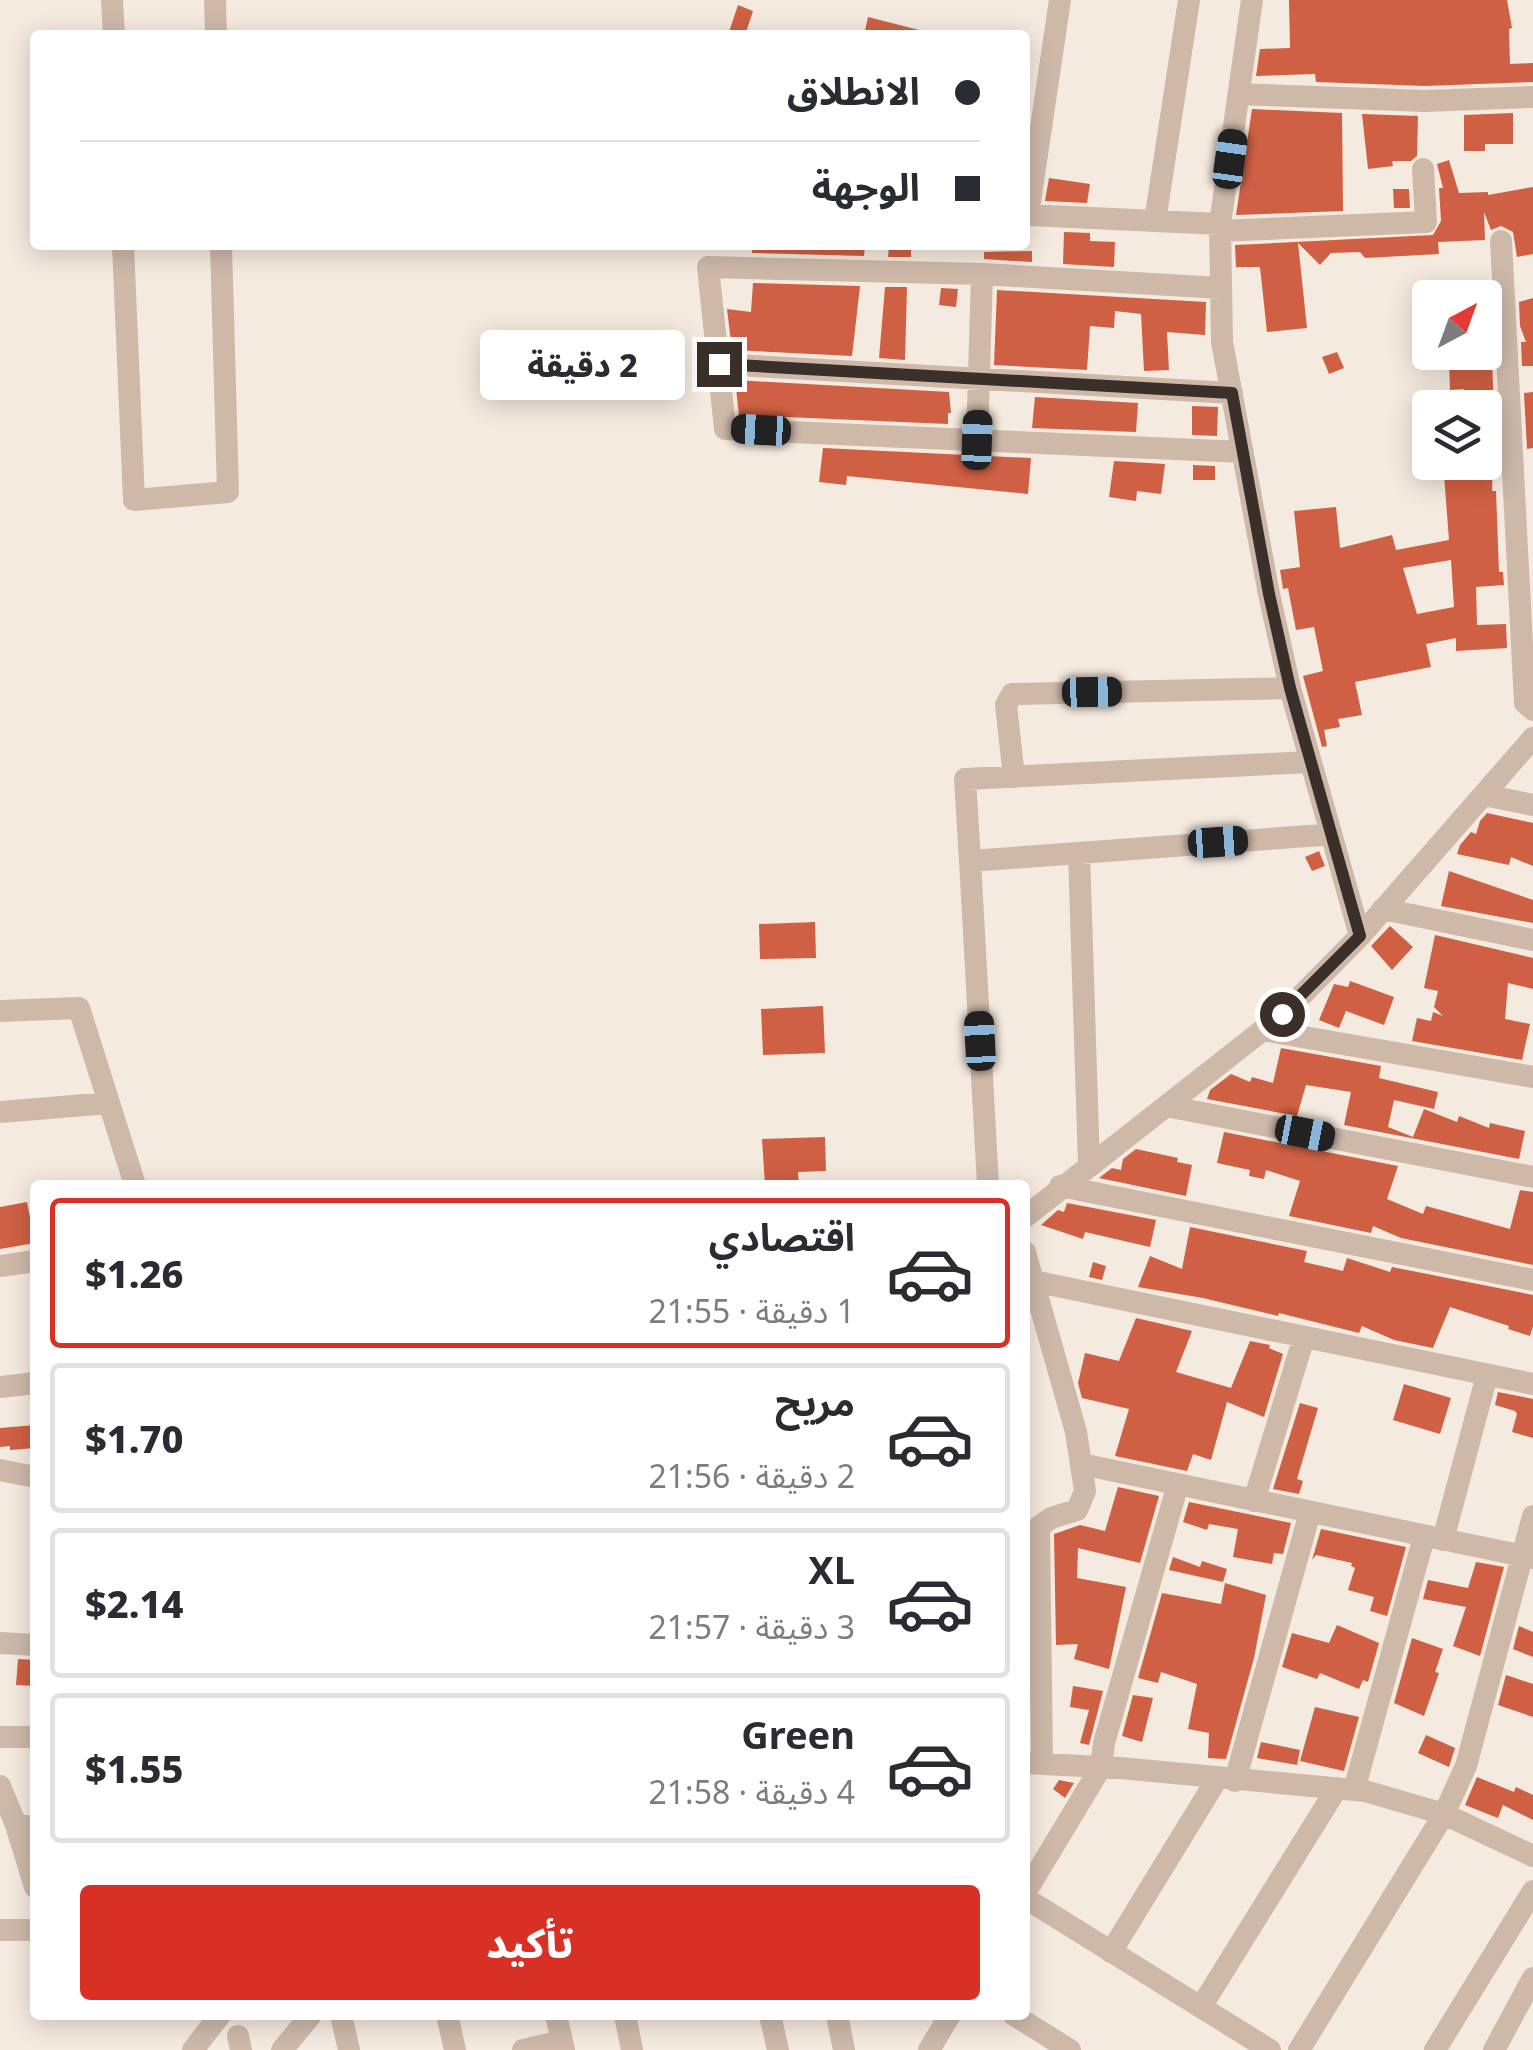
<!DOCTYPE html>
<html lang="ar">
<meta charset="utf-8">
<style>
:root{--surface:#fff;--page:#f2f2f3;--text:#2b2b33;--muted:#7c7c81;--line:#e1e1e2;--accent:#d93025}
body{margin:0;font-family:"Noto Sans","Noto Sans Arabic",sans-serif;background:var(--page);color:var(--text);direction:rtl;height:100vh;display:flex;flex-direction:column;font-size:38px;white-space:nowrap}
*{box-sizing:border-box;margin:0}
p{font-size:32px;color:var(--muted)}
.icon{flex:none;width:55px;height:55px;fill:none;stroke:currentColor;stroke-width:2;stroke-linecap:round;stroke-linejoin:round}
.map{position:relative;flex:1;overflow:hidden;direction:ltr}
.drawer{position:absolute;left:30px;top:1180px;width:1000px;height:840px;display:flex;flex-direction:column;background:var(--surface);border-radius:10px;box-shadow:0 5px 25px #0003;direction:rtl}
.drawer>*{flex:none}
.top-card{position:absolute;left:30px;top:30px;width:1000px;height:220px;border-radius:10px;box-shadow:0 5px 25px #0003;direction:rtl;display:grid;align-content:center;height:220px;padding:0 50px;background:var(--surface)}
.needle{width:65px;rotate:41deg}
.buttons{position:absolute;left:1412px;top:280px;display:grid;gap:20px}
.buttons a{display:grid;place-items:center;width:90px;height:90px;border-radius:10px;background:var(--surface);box-shadow:0 5px 25px #0003;font-size:50px}
.end{position:absolute;width:45px;height:45px;margin:-22px;border:12px solid #3b2f2a;background:#fff;box-shadow:0 0 0 5px #fff}
.from{border-radius:50%}
.bubble{position:absolute;height:70px;border-radius:10px;background:var(--surface);box-shadow:0 5px 25px #0003;font-size:32px;font-weight:800;line-height:70px;text-align:center;direction:rtl}
.car{position:absolute;width:30px;height:60px;margin:-30px -15px;border-radius:12px;box-shadow:0 0 8px 2px #0007;background:linear-gradient(#222 24%,#8ab4d8 0 40%,#222 0 76%,#8ab4d8 0 86%,#222 0)}
.top-card b{display:flex;align-items:center;gap:35px;height:95px;font-size:38px}
.top-card b+b{border-top:2px solid var(--line)}
.top-card i{width:25px;height:25px;background:var(--text)}
ul{padding:18px 0 0;list-style:none}
li{display:flex;align-items:center;gap:30px;height:150px;margin:0 20px 15px;padding:0 30px;border:5px solid var(--line);border-radius:10px}
li div{flex:1}
li b{display:block;font-size:38px}
li em{font-style:normal;font-weight:800}
li.active{border-color:var(--accent)}
li>.icon{width:90px;height:90px;stroke-width:1.5}
.button{display:flex;gap:20px;margin-top:auto;padding:20px 50px}
.button a{flex:1;height:115px;border-radius:10px;background:var(--accent);color:#fff;font-size:40px;font-weight:800;line-height:115px;text-align:center}
.map>svg:first-child{display:block}
.building{fill:#cf6043;fill-rule:evenodd}
.lines{fill:none;stroke-linecap:round;stroke-linejoin:round}
.minor{stroke:#ceb9a9;stroke-width:22}
.route{stroke:#3b2f2a;stroke-width:12}
</style>
<div class="map">
<svg width="1533" height="2050" viewBox="0 0 1533 2050">
<rect width="100%" height="100%" fill="#f5eadf"/>
<path class="building" d="M1289 0H1507L1512 28 1509 29 1510 64 1533 63V82L1425 86 1316 82 1315 74 1256 76 1260 49 1290 48Z
M738 5 753 11 745 35H728Z
M868 17 919 30 918 35H864Z
M1252 109 1342 113 1343 211 1236 215Z
M1513 113V144H1485V151H1464V115Z
M1362 114 1418 116 1417 156 1411 161H1392L1393 166 1368 169Z
M1449 160 1459 193 1488 192V195L1533 187V254L1517 257 1513 232 1501 226 1491 230 1484 212 1485 240 1438 242 1439 254 1365 258 1360 252 1331 253 1320 265 1298 243 1307 328 1267 332 1260 267H1236L1235 245 1433 235 1441 221 1439 188H1443L1437 164Z
M1049 178 1090 184 1087 203 1045 201Z
M1393 189H1409L1410 208H1394Z
M1064 232 1090 233V241L1115 242 1114 267 1063 264Z
M752 245H865L864 256 752 253Z
M889 245H911V257H888Z
M1032 251V262L984 259V252Z
M753 283 860 286 852 356 732 350 727 309 751 312Z
M1487 283V298H1451V284Z
M885 287H907L905 360 879 358Z
M941 288 958 289 956 307 939 305Z
M997 290 1206 302 1205 335 1167 332 1169 370 1144 371 1141 314 1115 311 1114 328 1090 326 1087 370 994 365Z
M1533 298V366H1522L1521 342H1526L1520 326 1519 302Z
M1337 352 1344 368 1329 374 1322 357Z
M1492 360 1494 408H1465L1464 389 1450 390 1449 362Z
M735 380 949 392 951 413H948V424L739 415Z
M1533 392V448L1527 449 1524 393Z
M1035 397 1138 403 1136 432 1032 428Z
M1192 406 1218 407 1217 436 1192 435Z
M823 448 1031 458 1028 494 847 476 846 485 819 482Z
M1114 461 1165 464 1161 494 1137 491 1136 501 1109 497Z
M1443 462H1493L1492 491H1496L1499 572H1503L1504 585 1476 587 1477 625 1506 624 1507 648 1456 651V638L1426 644 1431 667 1355 682 1362 715 1338 719 1340 727 1324 730 1327 746 1322 747 1303 676 1323 671 1314 627 1296 630 1288 588 1283 589 1280 570 1300 567 1294 511 1336 507 1340 548 1392 535 1396 550 1449 540ZM1451 560 1454 607 1417 614 1403 568Z
M1193 465 1215 466V480H1193Z
M1487 813 1533 823V866L1511 857 1509 865 1457 854 1460 845 1471 832 1476 834 1480 821Z
M1319 851 1325 866 1312 871 1305 857Z
M1449 871 1533 900V923L1441 906Z
M815 922 816 958 760 959 759 924Z
M1390 926 1413 947 1392 970 1371 946Z
M1435 935 1533 958V989L1508 983 1505 1019 1530 1024 1522 1060 1412 1041 1417 1018 1431 1021 1433 1012 1443 1016 1434 1007 1438 991 1424 988Z
M1350 981 1394 997 1384 1025 1346 1011 1339 1028 1319 1020 1334 984 1348 987Z
M823 1006 825 1053 763 1055 761 1009Z
M1281 1048 1381 1066 1379 1078 1438 1092 1434 1109 1394 1100 1388 1127 1413 1137 1424 1109 1457 1122 1459 1116 1489 1128 1490 1123 1525 1131 1519 1159 1344 1125 1351 1092 1306 1085 1297 1116 1207 1099 1210 1090 1231 1074 1250 1082 1252 1077 1273 1083Z
M1224 1132 1398 1166 1387 1199 1423 1214 1426 1206 1510 1229 1520 1190 1533 1192V1265L1401 1238 1373 1226 1371 1233 1289 1216 1300 1181 1266 1170 1264 1179 1249 1176 1250 1170 1217 1163Z
M825 1137 826 1171 798 1172 799 1185H765L762 1139Z
M1136 1149 1178 1158 1177 1162 1192 1165 1186 1196 1099 1178 1112 1168 1121 1170 1123 1159Z
M27 1202 35 1243 0 1249V1207Z
M1067 1203 1156 1220 1150 1247 1085 1232 1083 1239 1041 1225 1058 1210 1064 1212Z
M1190 1227 1307 1251 1304 1262 1343 1271 1347 1258 1390 1272 1392 1267 1533 1295V1326L1530 1336 1508 1329 1509 1326 1450 1307 1433 1348 1394 1340 1362 1326 1359 1333 1279 1313 1278 1316 1203 1298 1138 1287 1150 1256 1182 1269Z
M1093 1262 1106 1266 1102 1280 1089 1277Z
M1136 1318 1192 1331 1176 1372 1231 1388 1250 1341 1270 1345 1269 1348 1283 1354 1264 1417 1227 1402 1211 1460 1193 1454 1187 1471 1115 1456 1129 1409 1082 1398 1078 1383 1085 1353 1119 1361Z
M1404 1384 1451 1398 1440 1434 1393 1420Z
M1498 1392 1533 1399V1438L1512 1432 1517 1414 1515 1411 1495 1405Z
M1300 1403 1318 1408 1297 1479 1303 1481 1299 1494 1273 1489Z
M35 1425V1448L10 1450V1446L0 1447V1428Z
M1118 1487 1159 1496 1140 1563 1078 1548 1077 1578 1126 1587 1109 1669 1074 1659 1078 1644 1056 1645 1054 1534 1080 1525 1105 1531Z
M1189 1502 1291 1523 1283 1554 1274 1553 1272 1564 1233 1557 1238 1529 1209 1524 1207 1530 1183 1522Z
M1321 1529 1406 1547 1387 1616 1370 1611 1374 1597 1348 1590 1355 1568 1351 1566 1352 1563 1316 1555 1312 1560Z
M1173 1557 1200 1567 1202 1561 1227 1569 1223 1582 1169 1570Z
M1476 1562 1504 1567 1480 1656 1453 1646 1466 1607 1423 1599 1428 1580 1468 1588Z
M1225 1583 1266 1595 1254 1658 1226 1759 1208 1758 1209 1733 1188 1729 1197 1684 1161 1672 1158 1683 1138 1678 1162 1593 1221 1604Z
M1337 1625 1379 1643 1368 1682 1363 1680 1359 1689 1320 1673 1317 1679 1282 1667 1292 1633 1329 1643Z
M1519 1626 1533 1632V1657L1513 1649Z
M1412 1638 1443 1649 1435 1672 1439 1673 1424 1716 1394 1703Z
M18 1659 35 1660V1686L16 1685Z
M1506 1675 1533 1684V1717L1498 1705Z
M1073 1686 1103 1691 1089 1745 1080 1743 1089 1710 1070 1707Z
M1133 1695 1153 1698 1142 1742 1122 1736Z
M1315 1707 1359 1717 1344 1771 1300 1761Z
M1426 1735 1455 1748 1449 1767 1418 1753Z
M1261 1742 1300 1750 1297 1765 1257 1758Z
M1477 1777 1514 1792 1516 1787 1533 1795V1820L1503 1805 1498 1818 1465 1805Z
M1059 1780 1074 1783 1065 1798 1053 1789Z"/>
<g class="lines">
<path class="minor" d="M112 0 114 35
M215 0 216 35
M1060 0 1028 215 1220 224
M1252 0 1220 224 1222 342 1269 594 1290 688 1360 936
M1239 94 1425 101 1533 97
M1155 221 1189 0
M1220 231 1426 222 1423 169
M1501 241 1525 703 1533 710
M123 245 134 500 228 492 221 245
M1221 288 982 274 708 267 725 429 1243 452
M719 364 1232 393
M977 440 982 274
M1014 777 1006 705 1012 694 1290 688
M1484 795 1533 805
M1079 853 1089 1165
M970 861 965 779 1310 762
M1383 909 1533 940
M0 1011 79 1008 135 1185
M1263 1030 1533 1077
M1166 1106 1533 1177
M0 1112 109 1103
M988 1185 970 861 1322 835
M1060 1186 1533 1280
M1025 1217 1282 1015 1360 936 1533 738
M1025 1252 1076 1432 1085 1491 1077 1510 1051 1518 1025 1537
M0 1266 35 1261
M1033 1281 1533 1384
M0 1387 35 1383
M1081 1464 1533 1558
M0 1470 35 1477
M1254 1501 1304 1337
M1039 1528 1042 1764
M1443 1540 1487 1375
M0 1643 35 1645
M0 1737H35
M1025 1763 1120 1768 1365 1791 1444 1814 1533 1856
M1235 1781 1310 1512
M0 1786 16 1825 35 1827
M1354 1790 1424 1537
M16 1825 35 1887
M1025 1893 1101 1767 1104 1743 1178 1484
M1025 1898 1270 2050
M0 1930H35
M1111 1952 1217 1779
M1201 2007 1337 1788
M341 2015 349 2050
M447 2015 455 2050
M556 2015 564 2050
M625 2015 632 2050
M770 2015 778 2050
M837 2015 844 2050
M1014 2015 1070 2050
M238 2036 241 2050
M193 2050 220 2015
M282 2050 311 2015
M523 2050 562 2041
M929 2050 950 2015
M1299 2050 1444 1814 1466 1766 1533 1516
M1435 2050 1533 1891
M1494 2050 1533 1978"/>
</g>
<g class="lines">
<path class="route" d="M719 364 1232 393 1269 594 1290 688 1360 936 1282 1014"/>
</g>
</svg>
<div class="buttons">
<a><svg class="needle" viewBox="-14 -14 28 28"><path d="M0-13l5 13h-10z" fill="#e53935"/><path d="M0 13l5-13h-10z" fill="#7c7c81"/></svg></a>
<a><svg class="icon" aria-label="layers" viewBox="0 0 24 24"><path d="M12 4l9 5-9 5-9-5zM3 14l9 5 9-5"/></svg></a>
</div>
<i class="end from" style="left:1282px;top:1014px"></i>
<i class="end" style="left:719px;top:364px"></i>
<div class="bubble" style="left:480px;top:330px;width:205px">2 دقيقة</div>
<i class="car" style="left:1230px;top:159px;rotate:8deg"></i>
<i class="car" style="left:761px;top:430px;rotate:273deg"></i>
<i class="car" style="left:977px;top:440px;rotate:2deg"></i>
<i class="car" style="left:1092px;top:692px;rotate:89deg"></i>
<i class="car" style="left:1218px;top:842px;rotate:86deg"></i>
<i class="car" style="left:980px;top:1041px;rotate:357deg"></i>
<i class="car" style="left:1305px;top:1133px;rotate:101deg"></i>
<div class="top-card">
<b><i class="from"></i>الانطلاق</b>
<b><i></i>الوجهة</b>
</div>
<section class="drawer">
<ul>
<li class="active"><svg class="icon" aria-label="car" viewBox="0 0 24 24"><path d="M5 17H2v-5l4-1 3-4h7l3 4 3 1v5h-3M9 17h6M6 11h13"/><circle cx="7" cy="17" r="2"/><circle cx="17" cy="17" r="2"/></svg><div><b>اقتصادي</b><p>1 دقيقة · 21:55</p></div><em>$1.26</em></li>
<li><svg class="icon" aria-label="car" viewBox="0 0 24 24"><path d="M5 17H2v-5l4-1 3-4h7l3 4 3 1v5h-3M9 17h6M6 11h13"/><circle cx="7" cy="17" r="2"/><circle cx="17" cy="17" r="2"/></svg><div><b>مريح</b><p>2 دقيقة · 21:56</p></div><em>$1.70</em></li>
<li><svg class="icon" aria-label="car" viewBox="0 0 24 24"><path d="M5 17H2v-5l4-1 3-4h7l3 4 3 1v5h-3M9 17h6M6 11h13"/><circle cx="7" cy="17" r="2"/><circle cx="17" cy="17" r="2"/></svg><div><b>XL</b><p>3 دقيقة · 21:57</p></div><em>$2.14</em></li>
<li><svg class="icon" aria-label="car" viewBox="0 0 24 24"><path d="M5 17H2v-5l4-1 3-4h7l3 4 3 1v5h-3M9 17h6M6 11h13"/><circle cx="7" cy="17" r="2"/><circle cx="17" cy="17" r="2"/></svg><div><b>Green</b><p>4 دقيقة · 21:58</p></div><em>$1.55</em></li>
</ul>
<div class="button"><a>تأكيد</a></div>
</section>
</div>
